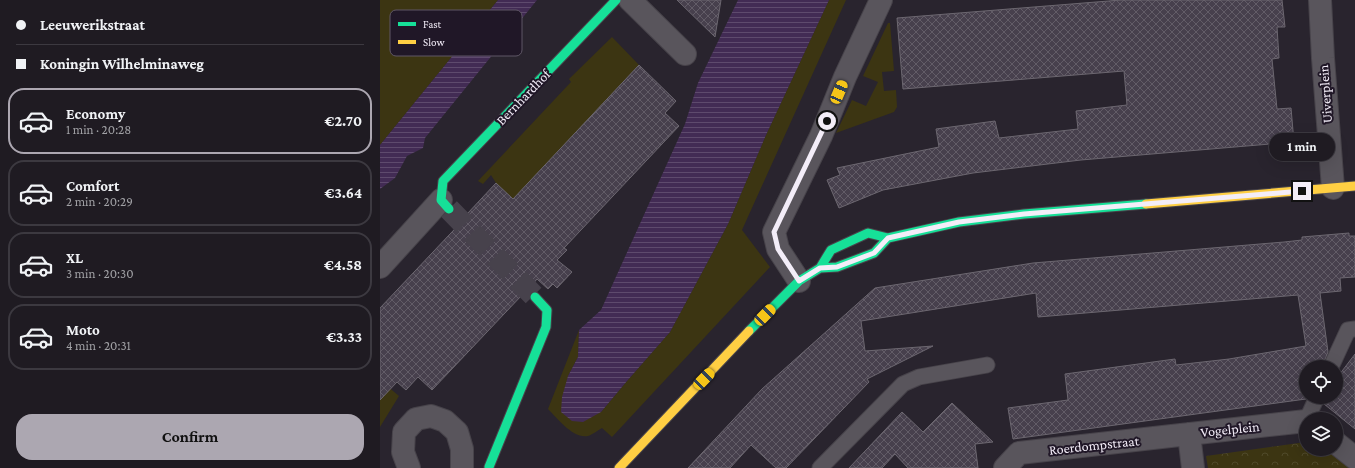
<!DOCTYPE html>
<meta charset="utf-8">
<style>
:root{--surface:#1f1b22;--page:#27242a;--text:#f1f3f6;--muted:#a1a1a5;--line:#3c3940;--accent:#aca7b1}
body{margin:0;font-family:"Crimson Pro",serif;background:var(--page);color:var(--text);height:100vh;display:flex;flex-direction:column;font-size:15px;white-space:nowrap}
*{box-sizing:border-box;margin:0}
p{font-size:13px;color:var(--muted)}
.icon{flex:none;width:22px;height:22px;fill:none;stroke:currentColor;stroke-width:2;stroke-linecap:round;stroke-linejoin:round}
.map{position:relative;flex:1;overflow:hidden}
.side{display:flex;flex-direction:column;background:var(--surface);width:380px}
.side>*{flex:none}
.banner{display:grid;align-content:center;height:88px;padding:0 16px;background:var(--surface)}
.fabs{position:absolute;left:919px;top:360px;display:grid;gap:8px}
.fabs a{display:grid;place-items:center;width:44px;height:44px;border-radius:50%;background:var(--surface);box-shadow:0 4px 16px #0002,0 0 0 1px var(--line);font-size:20px}
.end{position:absolute;width:18px;height:18px;margin:-9px;border:5px solid #f3edf8;background:#111;box-shadow:0 0 0 2px #111}
.from{border-radius:50%}
.bubble{position:absolute;height:28px;border-radius:14px;background:var(--surface);box-shadow:0 4px 16px #0002,0 0 0 1px var(--line);font-size:13px;font-weight:700;line-height:28px;text-align:center}
.car{position:absolute;width:12px;height:24px;margin:-12px -6px;border-radius:5px;box-shadow:0 0 3px 1px #0007;background:linear-gradient(#f5c518 24%,#345 0 40%,#f5c518 0 76%,#345 0 86%,#f5c518 0)}
.banner b{display:flex;align-items:center;gap:14px;height:38px;font-size:15px}
.banner b+b{border-top:1px solid var(--line)}
.banner i{width:10px;height:10px;background:var(--text)}
ul{padding:0;list-style:none}
li{display:flex;align-items:center;gap:12px;height:66px;margin:0 8px 6px;padding:0 8px;border:2px solid var(--line);border-radius:16px}
li div{flex:1}
li b{display:block;font-size:15px}
li em{font-style:normal;font-weight:700}
li.current{border-color:var(--accent)}
li>.icon{width:36px;height:36px;stroke-width:1.5}
.primary-button{display:flex;gap:8px;margin-top:auto;padding:8px 16px}
.primary-button a{flex:1;height:46px;border-radius:16px;background:var(--accent);color:#111;font-size:16px;font-weight:700;line-height:46px;text-align:center}
main{display:flex;flex:1;min-height:0}
.map>svg:first-child{display:block}
.grass{fill:#3c3512}
.forest{fill:url(#forest-crowns)}
.water{fill:url(#water-rules)}
.building{fill:url(#building-cross-hatch);stroke:#6c6770}
.lines{fill:none;stroke-linecap:round;stroke-linejoin:round}
.secondary-tunnel{stroke:#47424c;stroke-width:22;stroke-dasharray:22 11;stroke-linecap:butt}
.lane-casing{stroke:#47434a;stroke-width:17}
.street-casing{stroke:#47434a;stroke-width:24}
.fast-casing{stroke:#47434a;stroke-width:11}
.slow-casing{stroke:#47434a;stroke-width:11}
.lane{stroke:#59555c;stroke-width:15}
.street{stroke:#59555c;stroke-width:22}
.fast{stroke:#16e098;stroke-width:9}
.slow{stroke:#ffcf43;stroke-width:9}
.route{stroke:#f3edf8;stroke-width:5}
.labels{text-anchor:middle;dominant-baseline:central;stroke-width:4;stroke-linejoin:round;paint-order:stroke}
.street-label{font-size:14px;fill:#f3edf8;stroke:#201727}
.key{fill:#201727;stroke:#5f5766;stroke-width:1}
.key-label{font-size:11px;fill:#f3edf8}
</style>
<main>
<section class="side">
<div class="banner">
<b><i class="from"></i>Leeuwerikstraat</b>
<b><i></i>Koningin Wilhelminaweg</b>
</div>
<ul>
<li class="current"><svg class="icon" aria-label="car" viewBox="0 0 24 24"><path d="M5 17H2v-5l4-1 3-4h7l3 4 3 1v5h-3M9 17h6M6 11h13"/><circle cx="7" cy="17" r="2"/><circle cx="17" cy="17" r="2"/></svg><div><b>Economy</b><p>1 min · 20:28</p></div><em>€2.70</em></li>
<li><svg class="icon" aria-label="car" viewBox="0 0 24 24"><path d="M5 17H2v-5l4-1 3-4h7l3 4 3 1v5h-3M9 17h6M6 11h13"/><circle cx="7" cy="17" r="2"/><circle cx="17" cy="17" r="2"/></svg><div><b>Comfort</b><p>2 min · 20:29</p></div><em>€3.64</em></li>
<li><svg class="icon" aria-label="car" viewBox="0 0 24 24"><path d="M5 17H2v-5l4-1 3-4h7l3 4 3 1v5h-3M9 17h6M6 11h13"/><circle cx="7" cy="17" r="2"/><circle cx="17" cy="17" r="2"/></svg><div><b>XL</b><p>3 min · 20:30</p></div><em>€4.58</em></li>
<li><svg class="icon" aria-label="car" viewBox="0 0 24 24"><path d="M5 17H2v-5l4-1 3-4h7l3 4 3 1v5h-3M9 17h6M6 11h13"/><circle cx="7" cy="17" r="2"/><circle cx="17" cy="17" r="2"/></svg><div><b>Moto</b><p>4 min · 20:31</p></div><em>€3.33</em></li>
</ul>
<div class="primary-button"><a>Confirm</a></div>
</section>
<div class="map">
<svg width="975" height="468" viewBox="0 0 975 468">
<defs>
<pattern id="forest-crowns" width="20" height="18" patternUnits="userSpaceOnUse"><rect width="20" height="18" fill="#3c3512"/><path d="M2 6a3 3 0 1 1 6 0M12 15a3 3 0 1 1 6 0" fill="none" stroke="#4f492a"/></pattern>
<pattern id="water-rules" width="6" height="5" patternUnits="userSpaceOnUse"><rect width="6" height="5" fill="#422b54"/><path d="M0 2.5h6" fill="none" stroke="#5e4a6d"/></pattern>
<pattern id="building-cross-hatch" width="8" height="8" patternUnits="userSpaceOnUse"><rect width="8" height="8" fill="#47404d"/><path d="M0 0l8 8M0 8l8-8" fill="none" stroke="#625c67"/></pattern>
</defs>
<rect width="100%" height="100%" fill="#29242e"/>
<path class="grass" d="M0 0H118L0 145Z
M449 0H466L362 230 390 267 232 437 222 428C218 430 212 435 208 436 193 439 177 418 168 409L199 330 198 357 188 376 221 412 247 381 290 332 348 224 386 135Z
M508 23H510L514 71 502 72 504 91 516 90 517 107 514 112 456 133 472 100 486 106 498 82 483 76Z
M232 37 259 65 133 199 116 183 111 175 103 184 98 181 191 82 189 79Z
M0 380 19 396 0 427Z"/>
<path class="forest" d="M926 442V449H946L972 468H828L826 456Z"/>
<path class="water" d="M118 0H157L45 138 43 148 27 156 15 178 0 189V145Z
M358 0H449L386 135 348 224 290 332 247 381 221 412 203 422 192 421 181 412 182 397 188 376 198 357 199 330 221 310 305 124 318 83Z"/>
<path class="building" d="M297 0H341L335 37Z
M741 0H902L905 27H897L899 58 892 59 897 109 911 108 914 142 701 160 593 173 503 190 459 208 447 180 460 175 457 168 559 147 556 129 615 121 619 138 698 129 696 111 747 105 744 71 523 89 517 18Z
M259 65 296 101 285 113 299 126 184 248 187 250 177 260 192 272 177 288 173 284 168 289 157 279 152 285 147 288 143 294 52 390 38 377 26 390 17 382 0 400V308L88 215 87 214 116 183 133 199Z
M969 233V236H975V277L960 278 961 291 940 293 948 352 942 367H926V399L633 439 628 408 688 400 685 374 795 359 796 365 849 359 926 346 918 295 658 317 656 293 481 321 485 351 553 346 487 379 489 382 406 468H396L371 445 350 468H308L382 389 495 288 653 263 904 242 922 240V237Z
M975 354V429L944 404 946 397H956V379Z
M572 403 613 442 595 444 598 468H528L515 454 502 468H469L522 412 543 432Z"/>
<g class="lines">
<path class="secondary-tunnel" d="M69 209 155 297"/>
<g class="lane-casing">
<path id="lane" d="M951 367 968 330 975 329
M927 419 937 397
M440 468 523 384 539 377 607 365"/>
</g>
<g class="street-casing">
<path id="street" d="M250 0 305 54
M940 0 943 58 953 188
M0 267 61 200
M419 281 398 249 394 232 441 136 465 77 501 0
M809 434 813 468
M956 443 975 458
M29 468 23 452 24 432 36 419 51 416 65 421 77 432 82 449V468
M625 468 639 453 926 421"/>
</g>
<g class="fast-casing">
<path id="fast" d="M69 209 61 200 63 181 236 0
M440 268 457 267 494 253 508 238
M369 331 419 281 440 268 451 250 488 233 508 238 579 222 644 214 766 204
M109 467 166 327 167 310 155 297"/>
</g>
<g class="slow-casing">
<path id="slow" d="M766 204 975 186
M239 468 369 331"/>
</g>
<use href="#lane" class="lane"/>
<use href="#street" class="street"/>
<use href="#fast" class="fast"/>
<use href="#slow" class="slow"/>
</g>
<g class="lines">
<path class="route" d="M447 121 394 232 398 249 419 281 440 268 457 267 494 253 508 238 579 222 644 214 922 191"/>
</g>
<g class="labels">
<g class="street-label">
<text transform="translate(945 94) rotate(-94)">Uiverplein</text>
<text transform="translate(143 97) rotate(-46)">Bernhardhof</text>
<text transform="translate(850 429) rotate(-6)">Vogelplein</text>
<text transform="translate(714 445) rotate(-6)">Roerdompstraat</text>
</g>
</g>
<rect x="10" y="10" width="132" height="46" rx="6" class="key"/>
<rect x="18" y="22" width="18" height="4" fill="#16e098"/>
<rect x="18" y="40" width="18" height="4" fill="#ffcf43"/>
<g class="key-label">
<text x="43" y="28">Fast</text>
<text x="43" y="46">Slow</text>
</g>
</svg>
<div class="fabs">
<a><svg class="icon" aria-label="locate" viewBox="0 0 24 24"><circle cx="12" cy="12" r="6"/><path d="M12 2v4M12 18v4M2 12h4M18 12h4"/></svg></a>
<a><svg class="icon" aria-label="layers" viewBox="0 0 24 24"><path d="M12 4l9 5-9 5-9-5zM3 14l9 5 9-5"/></svg></a>
</div>
<i class="end from" style="left:447px;top:121px"></i>
<i class="end" style="left:922px;top:191px"></i>
<div class="bubble" style="left:889px;top:133px;width:66px">1 min</div>
<i class="car" style="left:459px;top:92px;rotate:23deg"></i>
<i class="car" style="left:385px;top:315px;rotate:45deg"></i>
<i class="car" style="left:324px;top:379px;rotate:44deg"></i>
</div>
</main>
